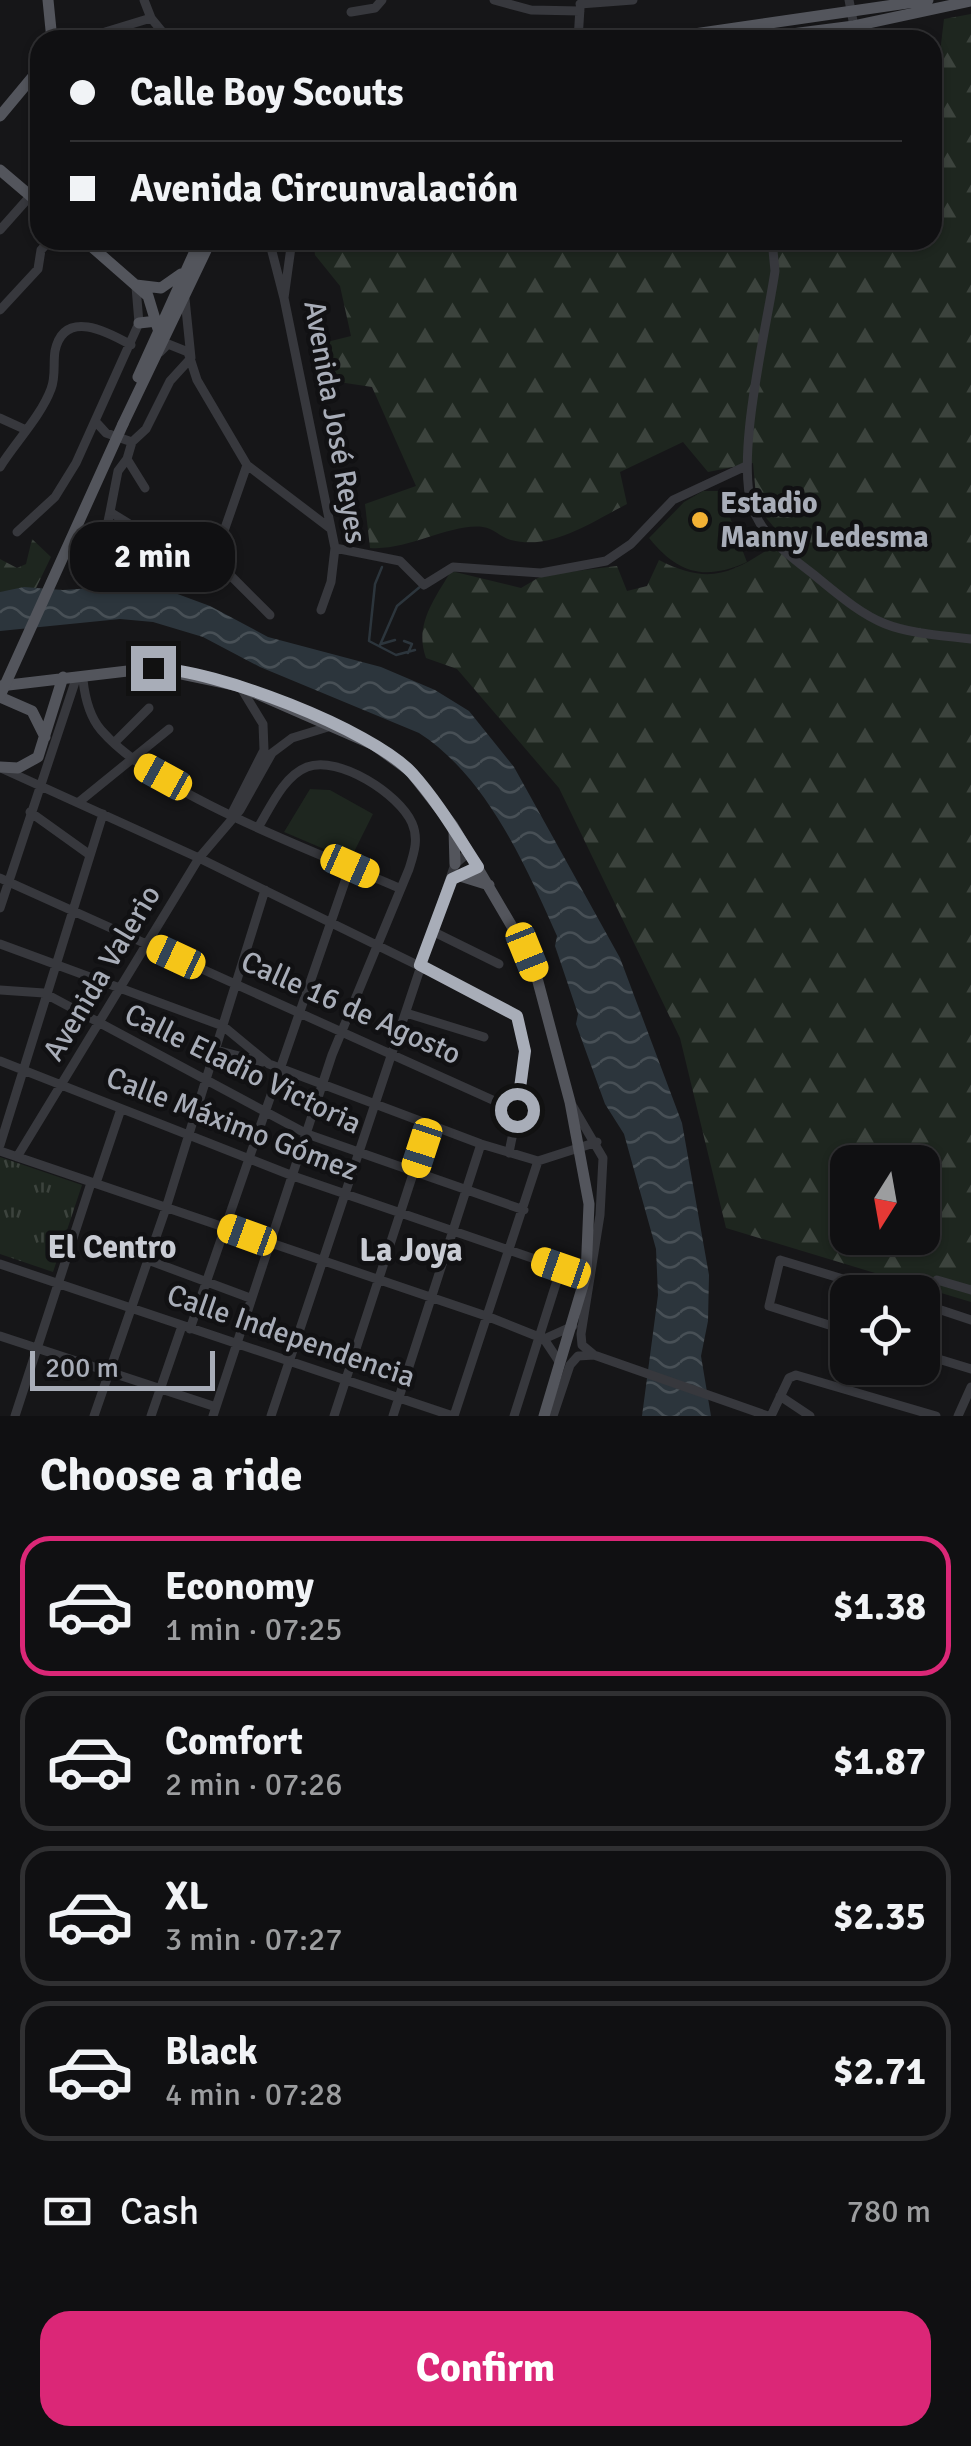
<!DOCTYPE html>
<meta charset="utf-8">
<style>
:root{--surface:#101012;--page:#19191b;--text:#f1f3f6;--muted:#9c9d9f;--line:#303032;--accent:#db2777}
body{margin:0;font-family:Signika,sans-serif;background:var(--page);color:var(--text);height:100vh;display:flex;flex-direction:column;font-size:38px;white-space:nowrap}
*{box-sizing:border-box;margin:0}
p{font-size:32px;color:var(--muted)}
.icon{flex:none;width:55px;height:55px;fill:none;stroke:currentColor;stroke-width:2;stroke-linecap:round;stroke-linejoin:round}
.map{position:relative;height:1416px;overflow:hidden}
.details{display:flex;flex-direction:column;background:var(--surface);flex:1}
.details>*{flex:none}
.hud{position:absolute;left:30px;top:30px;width:912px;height:220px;border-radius:30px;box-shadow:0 2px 8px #0004,0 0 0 2px var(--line);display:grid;align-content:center;height:220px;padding:0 40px;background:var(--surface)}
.needle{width:65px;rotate:191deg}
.tools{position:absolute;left:830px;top:1145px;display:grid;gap:20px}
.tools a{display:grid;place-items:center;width:110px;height:110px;border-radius:20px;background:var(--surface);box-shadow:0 2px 8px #0004,0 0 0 2px var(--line);font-size:50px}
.scale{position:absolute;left:30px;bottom:25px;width:185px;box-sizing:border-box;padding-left:10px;border:5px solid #a8adb8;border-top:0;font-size:28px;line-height:35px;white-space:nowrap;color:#a8adb8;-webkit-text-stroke:8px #111113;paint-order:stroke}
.end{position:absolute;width:45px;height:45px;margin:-22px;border:12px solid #a8adb8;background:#111;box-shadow:0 0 0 5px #111}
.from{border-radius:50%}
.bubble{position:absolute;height:70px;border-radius:30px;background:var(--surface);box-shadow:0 2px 8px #0004,0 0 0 2px var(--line);font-size:32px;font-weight:700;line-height:70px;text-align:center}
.car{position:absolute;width:30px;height:60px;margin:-30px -15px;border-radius:12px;box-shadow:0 0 8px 2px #0007;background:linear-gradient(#f5c518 24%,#345 0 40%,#f5c518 0 76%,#345 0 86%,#f5c518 0)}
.hud b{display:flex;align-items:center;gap:35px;height:95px;font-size:38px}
.hud b+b{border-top:2px solid var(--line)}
.hud i{width:25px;height:25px;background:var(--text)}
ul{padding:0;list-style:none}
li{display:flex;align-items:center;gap:30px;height:140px;margin:0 20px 15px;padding:0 20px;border:5px solid var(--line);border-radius:30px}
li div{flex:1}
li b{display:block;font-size:38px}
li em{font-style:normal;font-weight:700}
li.selected{border-color:var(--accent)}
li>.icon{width:90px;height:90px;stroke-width:1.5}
h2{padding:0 40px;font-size:45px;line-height:120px}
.pay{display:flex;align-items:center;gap:25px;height:110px;padding:0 40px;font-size:38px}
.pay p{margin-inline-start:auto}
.button{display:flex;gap:20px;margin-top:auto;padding:20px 40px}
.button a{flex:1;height:115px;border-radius:30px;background:var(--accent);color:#fff;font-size:40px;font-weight:700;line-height:115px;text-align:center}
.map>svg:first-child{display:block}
.grass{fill:url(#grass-tufts)}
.forest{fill:url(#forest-firs);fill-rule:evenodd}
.pitch{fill:#1e261f}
.water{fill:url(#water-waves)}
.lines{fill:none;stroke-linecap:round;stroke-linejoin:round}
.stream{stroke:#2c353c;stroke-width:2.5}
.minor{stroke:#37383d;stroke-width:9}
.major{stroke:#53555c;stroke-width:11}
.major-bridge{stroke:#53555c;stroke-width:11}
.route{stroke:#a8adb8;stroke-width:12}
.poi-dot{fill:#f2b134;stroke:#111113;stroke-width:4}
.labels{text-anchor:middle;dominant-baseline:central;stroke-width:9;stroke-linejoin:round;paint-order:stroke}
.street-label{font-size:30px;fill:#a8adb8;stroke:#111113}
.poi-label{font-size:30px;font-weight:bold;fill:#a8adb8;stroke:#111113;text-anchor:start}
.neighbourhood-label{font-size:32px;font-weight:bold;fill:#c9ccd4;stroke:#111113}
</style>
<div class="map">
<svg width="971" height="1416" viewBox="0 0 971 1416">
<defs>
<pattern id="grass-tufts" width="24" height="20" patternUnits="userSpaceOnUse" patternTransform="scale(2.5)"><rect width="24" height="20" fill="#1e261f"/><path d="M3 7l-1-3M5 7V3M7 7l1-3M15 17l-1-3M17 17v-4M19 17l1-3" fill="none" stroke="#3c433d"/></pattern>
<pattern id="forest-firs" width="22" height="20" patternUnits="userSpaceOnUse" patternTransform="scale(2.5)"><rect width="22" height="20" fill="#1e261f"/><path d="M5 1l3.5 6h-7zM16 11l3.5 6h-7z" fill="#3c433d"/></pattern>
<pattern id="water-waves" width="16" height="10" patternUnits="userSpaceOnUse" patternTransform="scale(2.5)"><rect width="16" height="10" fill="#2c353c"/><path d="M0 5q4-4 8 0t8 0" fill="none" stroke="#485056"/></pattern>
</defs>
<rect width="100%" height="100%" fill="#161618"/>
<path class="grass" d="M0 1157 82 1185 53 1272 0 1254Z"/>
<path class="forest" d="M971 14V1302L726 1228 680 1038 559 788 457 669 426 658C414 625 434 600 451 571L521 588 543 575 617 566 627 591 647 586 659 560C714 588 735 571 784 539L757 507 753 463 708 472 683 442 620 472 627 504C593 521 552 551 511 540 502 538 493 528 483 527 450 523 409 551 370 548L365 504 416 486 372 387 332 381 327 342 351 336 340 286 315 255 313 240H932L933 63 939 61 944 19ZM848 1162H922V1238H848Z
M32 539 51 557 36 588 0 592V559L17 568 26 564Z"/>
<path class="pitch" d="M703 491H720L747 562C705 581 678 574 649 538L684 502Z
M310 789 330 790 373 814 350 860 284 832Z"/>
<path class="water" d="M135 585 164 589 210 606 268 637 381 667 435 690 469 711 514 767 620 958 682 1123 709 1275 708 1321 701 1356 711 1416H642L658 1295 656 1249 624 1134 605 1104 576 1024 578 1014 555 946 557 936C525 864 486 776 419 733L260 667 203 637 153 622 120 619 0 631V592L24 587 63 590Z"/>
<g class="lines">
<path class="stream" d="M382 567 375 584 369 641 396 655 415 650
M404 641 412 644 408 653
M381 644 395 640
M380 645 397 606 421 586"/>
<path class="minor" d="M144 0 151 18 169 40
M494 0 531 10 580 11
M849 0 854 26
M580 4 633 0
M351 12 375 8 382 0
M79 40 151 18
M578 40 580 8
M0 230 40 185
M269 240 284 298
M292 240 284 298 335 548 331 582 321 610
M772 240 775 271C767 327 732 467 755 514 767 540 791 557 813 574 879 629 886 630 971 639
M0 310 38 269 41 250 50 240
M160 352 168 344 188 352 197 380 247 465 331 529
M0 418 24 429
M96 422 106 433 132 442
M127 459 118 471 110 512 128 523 132 545
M247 465 217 551 230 575 270 615
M0 467C15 443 41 416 51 389 56 377 53 363 55 351 64 308 108 332 131 345
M145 488 127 459 132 442 146 429 170 381 191 358 185 299
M17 532 55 497 76 463 139 323 136 287
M104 540 110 512
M335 548 400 561 424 585 453 567 541 573 606 561 631 544 673 500 746 466
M83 680C85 698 89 716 101 730 158 796 317 852 399 888
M114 743 149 708
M3 769 199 858 509 1010C540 1034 515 1118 509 1153
M79 802 169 729
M30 812 90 855
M231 815 264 750 263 724 241 688
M0 878 517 1111
M0 908 75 682
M432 931 499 964
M0 944 223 1026 269 1064 481 1144 538 1161 597 1142
M0 990 44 993 307 1134 524 1210
M406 1013 484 1037
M216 1050 262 1062
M0 1061 293 1176 561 1268 514 1416
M572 1105 603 1158 600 1215 581 1334 582 1345 594 1355
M0 1145 103 814
M0 1151 489 1317 544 1339 560 1363
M17 1157 199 858 240 810 272 753 292 738 328 727
M96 1183 121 1109
M148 1260 250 1298
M0 1264 453 1416
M926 1305 971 1320
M928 1306 937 1280 971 1290
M190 1329 350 867
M848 1331 769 1306 780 1260 886 1292
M0 1336 216 1407
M544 1339 573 1326
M922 1354 971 1369
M780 1396 810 1416
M15 1416 91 1183
M94 1416 166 1208 265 890
M151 1416 182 1326
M213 1416 332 1055 409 869C414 853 419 839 412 823 399 794 339 755 307 767 284 776 271 806 259 826
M271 1416 455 864 469 852
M334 1416 429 1125
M393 1416 481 1144
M454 1416 538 1161
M553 1416 570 1365 578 1356 594 1355 768 1416
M771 1416 789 1378 796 1375 936 1416
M958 1416 971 1387"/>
<path class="major" d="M48 0 52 40
M653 40 928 0
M745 40 854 26 971 1
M0 116 40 68
M0 170 40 204
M84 240 148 296 158 329
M136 285 161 288 181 274
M139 323 157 321
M138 377 200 240
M123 424 211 240
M0 686 153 668 239 686 374 745 410 771 453 826 527 952 537 978 570 1102 589 1204 586 1275 544 1416
M0 697 32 711 45 737
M0 767 18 768 38 757 63 677
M454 830 455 864
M460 876 489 885"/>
<path class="major-bridge" d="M0 696 123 424"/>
</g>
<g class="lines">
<path class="route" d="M153 668C214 669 371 729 412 773 438 802 457 835 478 867L452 879 420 965 517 1016 525 1051 517 1110"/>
</g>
<circle class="poi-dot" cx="700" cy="520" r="10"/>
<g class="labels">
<g class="street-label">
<text transform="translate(335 422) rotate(80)">Avenida José Reyes</text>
<text transform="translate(102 973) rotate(-59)">Avenida Valerio</text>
<text transform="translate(351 1008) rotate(24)">Calle 16 de Agosto</text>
<text transform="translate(243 1069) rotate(26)">Calle Eladio Victoria</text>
<text transform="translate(232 1124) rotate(21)">Calle Máximo Gómez</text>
<text transform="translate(291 1336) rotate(19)">Calle Independencia</text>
</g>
<g class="poi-label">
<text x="720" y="503">Estadio<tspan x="720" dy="34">Manny Ledesma</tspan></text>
</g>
<g class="neighbourhood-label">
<text x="112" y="1247">El Centro</text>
<text x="411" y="1250">La Joya</text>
</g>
</g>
</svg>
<div class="tools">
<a><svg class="needle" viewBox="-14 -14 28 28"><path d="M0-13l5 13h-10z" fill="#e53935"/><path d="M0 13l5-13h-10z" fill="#9c9d9f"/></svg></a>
<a><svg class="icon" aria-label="locate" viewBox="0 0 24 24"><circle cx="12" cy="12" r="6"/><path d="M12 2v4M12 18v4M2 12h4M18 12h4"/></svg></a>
</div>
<div class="scale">200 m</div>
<i class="end from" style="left:517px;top:1110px"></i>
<i class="end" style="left:153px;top:668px"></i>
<div class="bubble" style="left:70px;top:522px;width:165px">2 min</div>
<i class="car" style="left:163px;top:777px;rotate:299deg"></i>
<i class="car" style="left:350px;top:866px;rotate:114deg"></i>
<i class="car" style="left:527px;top:952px;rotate:158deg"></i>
<i class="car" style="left:176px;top:957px;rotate:295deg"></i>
<i class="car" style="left:422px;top:1148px;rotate:198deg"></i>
<i class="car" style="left:247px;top:1235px;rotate:290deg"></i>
<i class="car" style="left:561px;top:1268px;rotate:289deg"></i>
<div class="hud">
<b><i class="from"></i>Calle Boy Scouts</b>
<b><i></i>Avenida Circunvalación</b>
</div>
</div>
<section class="details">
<h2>Choose a ride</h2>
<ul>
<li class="selected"><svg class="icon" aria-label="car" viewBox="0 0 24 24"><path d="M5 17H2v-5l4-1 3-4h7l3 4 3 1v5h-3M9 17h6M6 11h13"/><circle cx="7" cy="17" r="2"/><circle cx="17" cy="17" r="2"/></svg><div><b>Economy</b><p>1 min · 07:25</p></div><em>$1.38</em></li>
<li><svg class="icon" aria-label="car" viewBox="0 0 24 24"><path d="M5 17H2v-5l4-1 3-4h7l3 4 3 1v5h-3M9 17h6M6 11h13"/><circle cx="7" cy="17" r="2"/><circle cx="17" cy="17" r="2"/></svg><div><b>Comfort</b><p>2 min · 07:26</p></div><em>$1.87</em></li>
<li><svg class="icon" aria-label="car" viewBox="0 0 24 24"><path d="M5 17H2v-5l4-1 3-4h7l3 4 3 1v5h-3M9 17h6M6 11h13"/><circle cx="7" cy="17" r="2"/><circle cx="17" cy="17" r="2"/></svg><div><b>XL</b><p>3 min · 07:27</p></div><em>$2.35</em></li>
<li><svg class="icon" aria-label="car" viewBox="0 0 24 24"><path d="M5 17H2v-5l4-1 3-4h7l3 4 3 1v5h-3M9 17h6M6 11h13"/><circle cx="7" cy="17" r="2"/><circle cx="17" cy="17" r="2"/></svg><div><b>Black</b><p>4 min · 07:28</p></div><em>$2.71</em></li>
</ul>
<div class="pay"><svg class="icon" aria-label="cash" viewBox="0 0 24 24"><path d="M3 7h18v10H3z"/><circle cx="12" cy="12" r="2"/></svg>Cash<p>780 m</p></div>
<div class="button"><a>Confirm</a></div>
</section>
